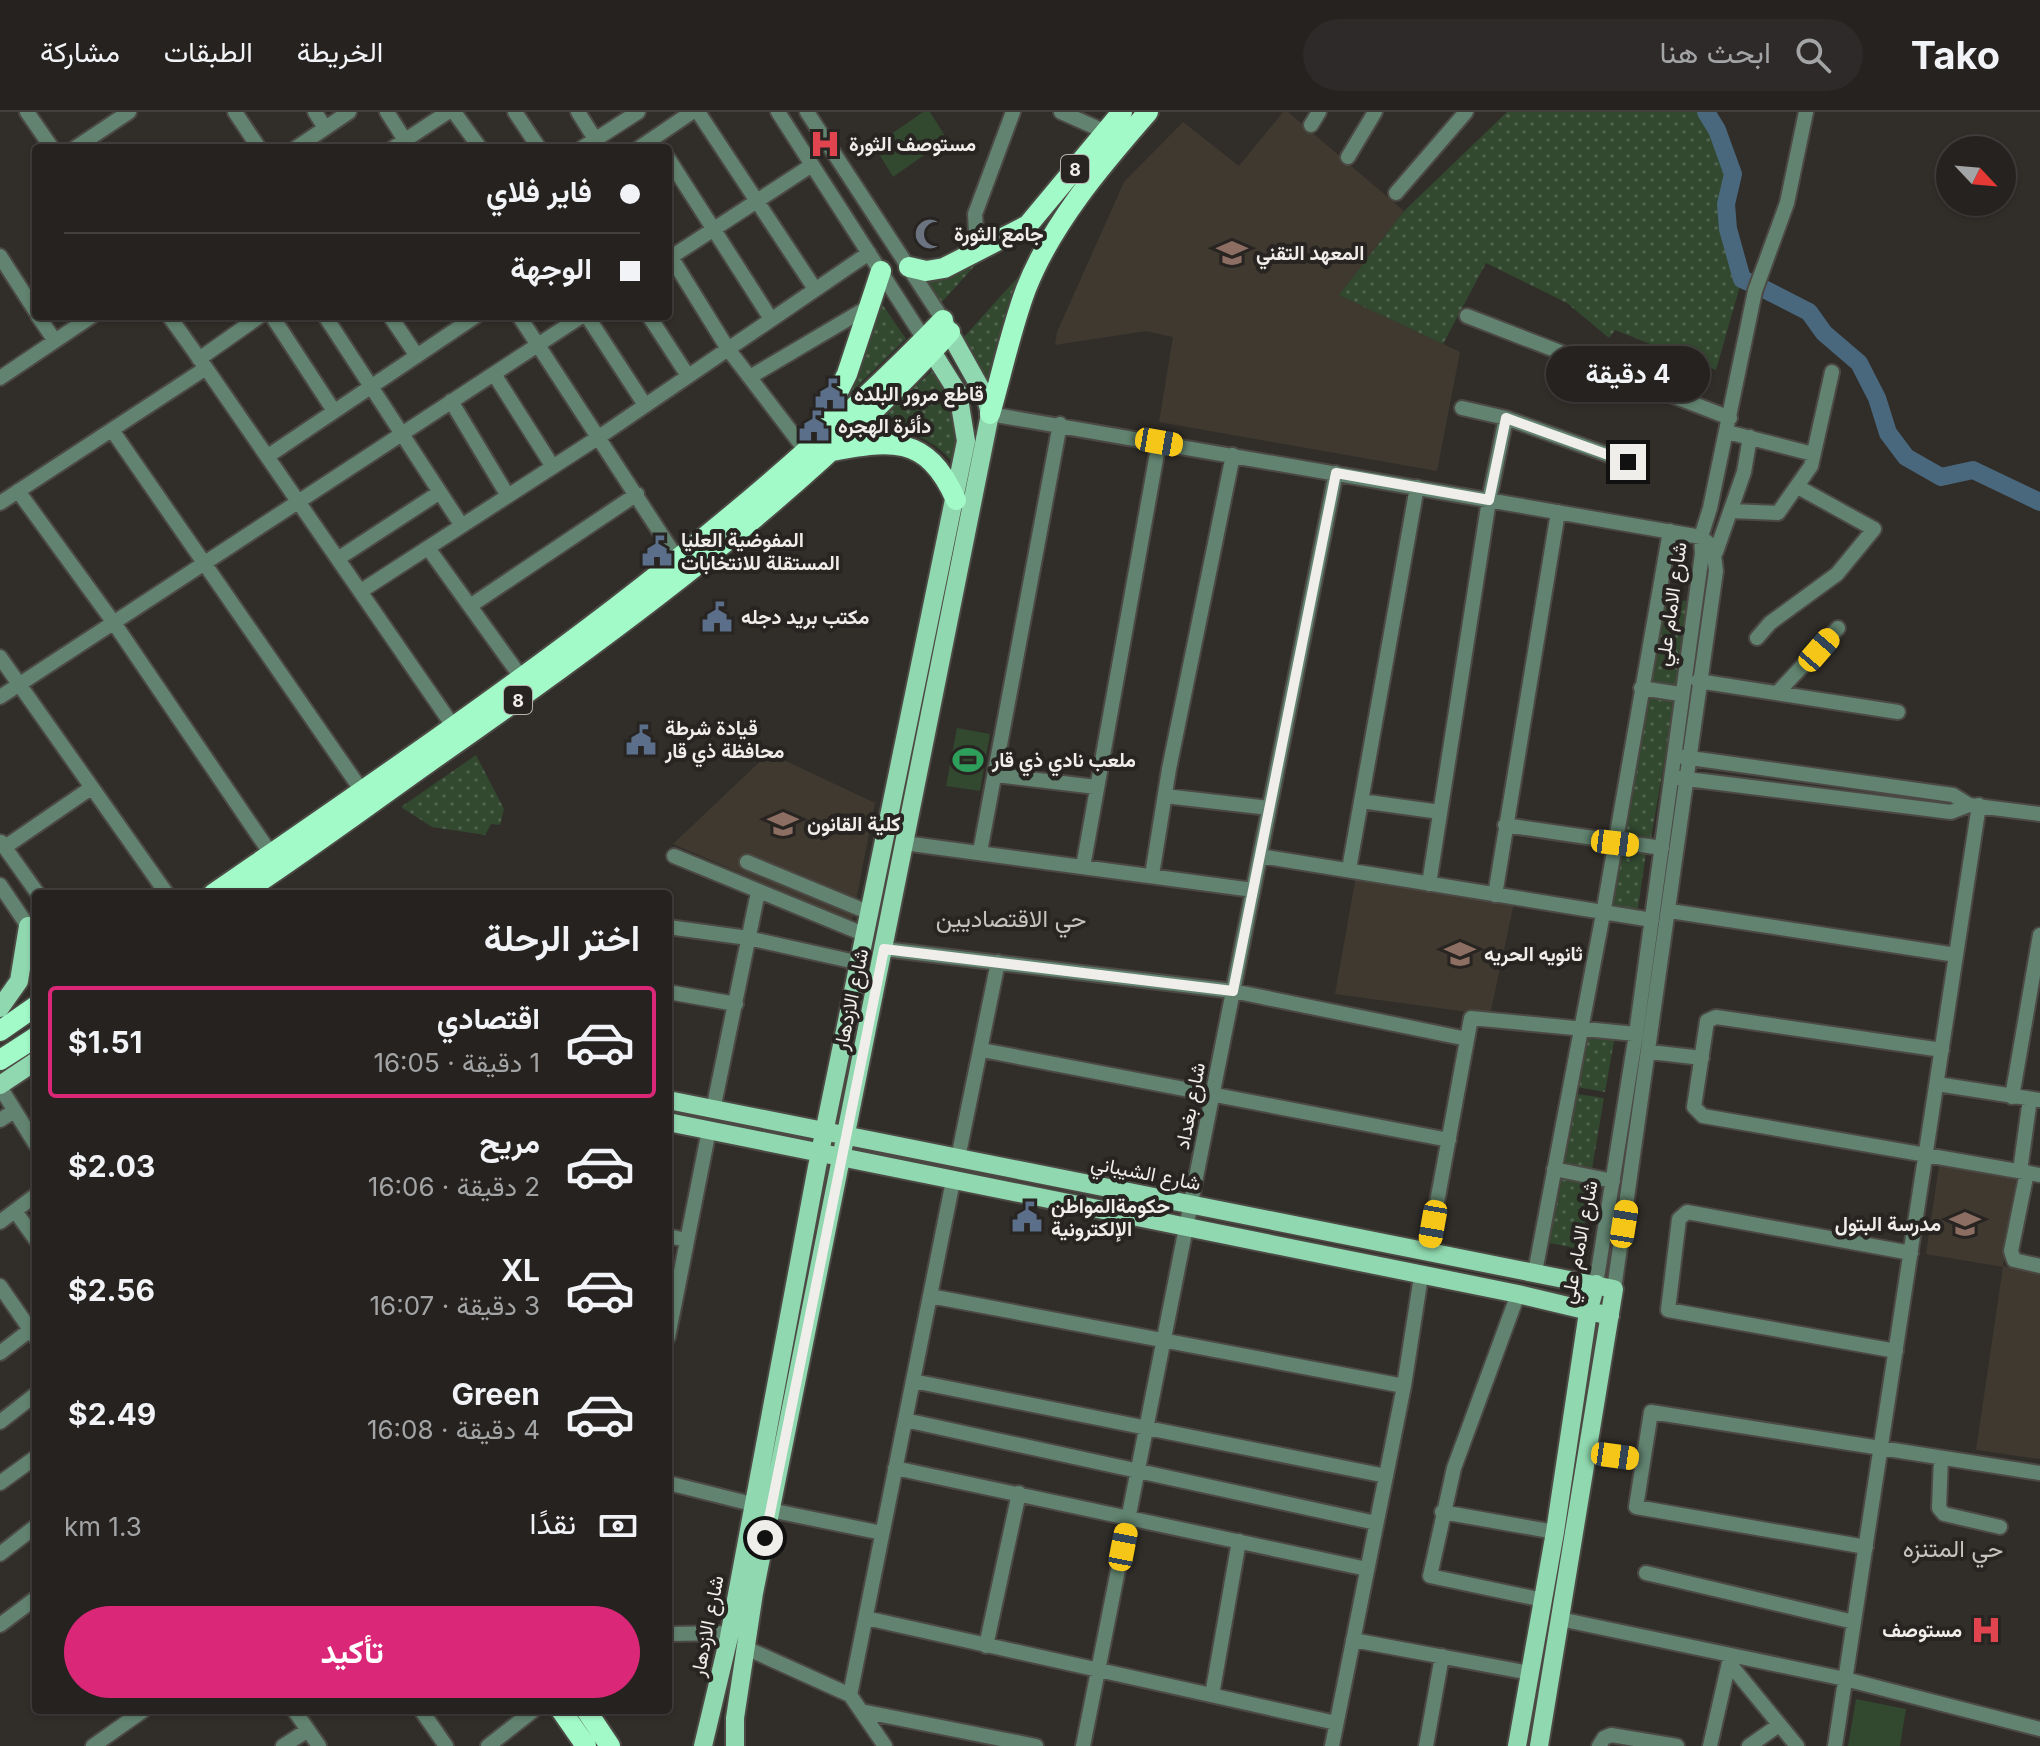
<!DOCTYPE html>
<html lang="ar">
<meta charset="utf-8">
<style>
:root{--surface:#252220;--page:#2d2a29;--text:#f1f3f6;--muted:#a3a4a5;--line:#423f3e;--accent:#db2777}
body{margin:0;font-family:Inter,Vazirmatn,sans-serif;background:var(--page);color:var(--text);direction:rtl;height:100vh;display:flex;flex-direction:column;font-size:30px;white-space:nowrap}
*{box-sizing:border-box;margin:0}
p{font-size:26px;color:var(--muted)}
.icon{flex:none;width:44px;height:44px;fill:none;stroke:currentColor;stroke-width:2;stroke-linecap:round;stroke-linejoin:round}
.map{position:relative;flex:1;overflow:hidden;direction:ltr}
.side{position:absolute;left:32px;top:778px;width:640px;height:824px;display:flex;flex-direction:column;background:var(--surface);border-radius:8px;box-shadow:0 2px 6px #0004,0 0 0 2px var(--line);direction:rtl}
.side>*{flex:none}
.hud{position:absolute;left:32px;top:32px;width:640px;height:176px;border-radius:8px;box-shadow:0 2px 6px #0004,0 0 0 2px var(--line);direction:rtl;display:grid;align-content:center;height:176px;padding:0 32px;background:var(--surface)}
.needle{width:52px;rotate:116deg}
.tools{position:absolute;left:1936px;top:24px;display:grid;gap:16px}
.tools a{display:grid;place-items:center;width:80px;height:80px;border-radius:50%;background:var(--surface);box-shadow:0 2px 6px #0004,0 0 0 2px var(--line);font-size:40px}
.end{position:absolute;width:36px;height:36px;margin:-18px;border:10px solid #f0eeeb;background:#111;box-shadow:0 0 0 4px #111}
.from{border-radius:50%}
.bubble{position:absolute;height:56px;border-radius:28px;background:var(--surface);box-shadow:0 2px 6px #0004,0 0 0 2px var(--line);font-size:26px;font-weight:700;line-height:56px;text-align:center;direction:rtl}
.car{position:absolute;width:24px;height:48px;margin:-24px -12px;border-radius:10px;box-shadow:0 0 6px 2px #0007;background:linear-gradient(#f5c518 24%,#345 0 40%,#f5c518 0 76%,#345 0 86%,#f5c518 0)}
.hud b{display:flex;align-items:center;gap:28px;height:76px;font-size:30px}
.hud b+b{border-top:2px solid var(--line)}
.hud i{width:20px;height:20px;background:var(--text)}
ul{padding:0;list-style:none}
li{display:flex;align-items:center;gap:24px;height:112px;margin:0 16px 12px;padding:0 16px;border:4px solid transparent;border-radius:8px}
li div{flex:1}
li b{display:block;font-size:30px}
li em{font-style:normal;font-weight:700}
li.current{border-color:var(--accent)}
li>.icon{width:72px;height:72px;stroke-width:1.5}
h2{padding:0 32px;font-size:36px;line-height:96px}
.pay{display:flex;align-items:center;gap:20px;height:88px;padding:0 32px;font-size:30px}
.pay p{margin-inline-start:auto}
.primary-button{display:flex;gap:16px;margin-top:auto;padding:16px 32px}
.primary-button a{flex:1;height:92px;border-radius:48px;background:var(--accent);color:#fff;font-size:32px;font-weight:700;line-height:92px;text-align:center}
header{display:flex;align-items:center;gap:48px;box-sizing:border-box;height:112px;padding:0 40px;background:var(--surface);border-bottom:2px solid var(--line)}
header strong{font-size:38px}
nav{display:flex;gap:44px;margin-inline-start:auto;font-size:28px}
.search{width:560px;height:72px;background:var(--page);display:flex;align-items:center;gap:20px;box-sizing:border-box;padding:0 28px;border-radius:44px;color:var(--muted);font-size:30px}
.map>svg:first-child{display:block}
.built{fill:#3f3930}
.park{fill:url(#park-dots)}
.pitch{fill:#32482f}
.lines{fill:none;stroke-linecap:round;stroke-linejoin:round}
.river{stroke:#49687d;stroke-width:18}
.minor-casing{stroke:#4c4945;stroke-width:18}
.major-casing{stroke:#4c4945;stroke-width:22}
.highway-casing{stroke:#4c4945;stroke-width:24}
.minor{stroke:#61836f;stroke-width:14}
.major{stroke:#90d8af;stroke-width:18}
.highway{stroke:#a2fac8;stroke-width:20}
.route{stroke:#f0eeeb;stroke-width:10}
.labels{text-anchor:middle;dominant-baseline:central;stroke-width:8;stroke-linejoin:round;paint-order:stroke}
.shield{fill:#272421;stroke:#b4b1ae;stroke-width:2}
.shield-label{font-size:18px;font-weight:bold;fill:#f0eeeb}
.poi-label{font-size:20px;font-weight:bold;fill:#f0eeeb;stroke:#272421;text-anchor:start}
.street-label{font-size:20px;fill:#f0eeeb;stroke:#272421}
.quarter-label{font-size:24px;fill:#c6c3be;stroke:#272421}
</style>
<header>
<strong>Tako</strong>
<div class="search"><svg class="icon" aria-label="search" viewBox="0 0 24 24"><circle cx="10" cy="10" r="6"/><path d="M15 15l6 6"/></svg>ابحث هنا</div>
<nav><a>الخريطة</a><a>الطبقات</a><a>مشاركة</a></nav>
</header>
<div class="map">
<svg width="2040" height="1634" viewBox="0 0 2040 1634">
<defs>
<pattern id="park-dots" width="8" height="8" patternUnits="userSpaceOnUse" patternTransform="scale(2)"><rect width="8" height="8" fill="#32482f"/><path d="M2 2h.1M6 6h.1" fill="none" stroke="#50634d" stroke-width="1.8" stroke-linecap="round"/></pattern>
</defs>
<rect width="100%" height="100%" fill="#312e2a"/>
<path class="built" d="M1283 0H1288L1404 99 1339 183 1460 240 1437 359 1159 310 1173 225 1146 219 1055 233 1057 220 1124 70 1183 10 1239 54Z
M769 641 875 691 852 809 673 732Z
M1356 764 1426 779 1514 791 1490 903 1335 882Z
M1940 1048 2017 1062 2003 1154 2040 1161V1347L1976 1338 2003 1155 1926 1142Z"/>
<path class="park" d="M1507 0H1706L1717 18 1733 62 1726 92 1728 117 1742 167 1716 258 1615 218 1609 226 1567 191 1486 151 1443 232 1339 183 1404 99Z
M980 148 941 191 925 168Z
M1026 156 1006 198 988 278 963 226Z
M880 189 906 227 840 291Z
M937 255C953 290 961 313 953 351 927 318 897 318 858 324Z
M1664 485 1691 490 1675 575 1649 572Z
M1645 584 1675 589 1651 726 1623 722Z
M476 643 504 697 500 713 491 712 485 723 432 715 401 695Z
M1620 737 1646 740 1638 797 1612 793Z
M1587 920 1615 924 1605 980 1577 975Z
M1577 982 1604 986 1592 1057 1563 1052Z
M1563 1060 1592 1065 1581 1137 1549 1131Z"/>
<path class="pitch" d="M923 0H930L947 27 893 65 874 34Z
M957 616 990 622 980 679 946 674Z
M1856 1587 1906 1597 1900 1634H1848Z"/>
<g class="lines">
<path class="river" d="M1706 0 1717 18 1733 62 1726 92 1728 117 1742 167 1755 173
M1762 176 1809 200 1824 221 1859 251 1877 286 1888 321 1906 345 1941 365 1973 358 2040 390"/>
<g class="minor-casing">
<path id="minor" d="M27 0 52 36
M235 0 259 36
M315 0 325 16
M387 0 410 36
M454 0 480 36
M515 0 539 36
M578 0 595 27
M698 0 815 177
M778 0 924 227
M807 0 943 208
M1061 0 1106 20
M1311 13 1319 0
M75 36 129 0
M296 36 349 0
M393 36 448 0
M582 36 638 0
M639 36 692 0
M1348 45 1375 0
M668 46 771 207
M1396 81 1466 0
M989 136 976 120 975 102 1013 0
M668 140 728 237 806 339
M0 144 36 200
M668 147 812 53
M38 204 55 229
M272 204 334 299
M325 204 462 414
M390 204 417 244
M519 204 678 448
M587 204 645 293
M649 204 688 264
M1467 204 1730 306
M199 247 260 204
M206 256 453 614
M494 262 553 355
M750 265 870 194
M0 266 92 204
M451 289 508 384
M1462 296 1506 306 1628 350
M990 302 1701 425 1713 435 1716 459 1614 1177
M112 318 362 679
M1727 320 1813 342
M268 344 476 204
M18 379 114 511 271 742
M0 391 206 256 169 204
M1731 399 1778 401 1811 354 1832 260
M428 436 521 565
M1716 440 1744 360 1750 325
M339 446 440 380
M361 479 599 325 869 141
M470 494 637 382
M1757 526 1770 511 1837 462 1874 417 1798 375
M0 545 167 782
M1698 569 1898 600
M1641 576 1680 582
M1779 579 1838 516
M0 585 582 204
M1683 645 1953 683 1969 693
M996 663 1096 675
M1679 666 1951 700 1969 693 2040 702
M1165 684 1269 696
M1361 689 1440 700
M1505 713 1662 736
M1 730 38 782
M904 731 1253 778
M5 735 91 676
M980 740 1060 312
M674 744 866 823
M1260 744 1652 808
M747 750 870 801
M1083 755 1159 330
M1349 757 1417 375
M1152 763 1169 657 1233 343
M1429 772 1489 388 1506 306
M0 773 36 826
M1495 783 1558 400
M1670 799 1956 843
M668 815 748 826 860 851
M884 837 1233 879 1467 927
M668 880 736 892
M982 938 1449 1028
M1942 938 1716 905 1707 909 1694 995 1703 1004 2040 1063
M1650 940 1702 946
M1937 972 2040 988
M0 975 36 1033
M2012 985 2040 823
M713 998 758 780
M0 1008 14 999
M958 1046 998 850
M1554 1057 1613 1069
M2020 1059 2030 987
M2027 1060 2011 1139 2014 1148 2040 1154
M15 1099 36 1128
M0 1110 36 1083
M668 1124 686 1128
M1428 1139 1471 906 1636 922
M1535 1160 1603 802 1670 419
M1596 1172 1636 922 1702 442 1701 425 1710 396 1755 179 1787 91 1806 0
M0 1174 36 1226
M1518 1182 1454 1356 1430 1464 1543 1488
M930 1184 1404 1274
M668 1225 709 1018
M1896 1239 1668 1198 1679 1107 1687 1100 1911 1141
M0 1241 30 1218
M913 1269 1386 1364
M905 1308 1376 1411
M0 1310 36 1282
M1587 1340 1642 1348
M1941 1346 1939 1396 1944 1402 2000 1415
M895 1356 1367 1457
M0 1371 36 1345
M668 1371 752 1392
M770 1398 882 1421
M1442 1400 1555 1420
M1866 1435 1636 1395 1651 1300 2040 1361
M0 1442 36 1414
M1646 1461 1854 1510
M866 1506 1336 1611
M1560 1507 1845 1567 2040 1617
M0 1513 36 1486
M668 1522 729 1521
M1353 1528 1530 1561
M986 1534 1019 1381
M746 1536 850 1583 885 1634
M1729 1551 1797 1634
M850 1583 953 1069
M1212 1583 1239 1429
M294 1598 319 1634
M421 1598 446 1634
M861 1599 1036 1634
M93 1634 144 1598
M283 1634 308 1618
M488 1634 534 1598
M1083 1634 1336 361
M1332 1634 1404 1274 1421 1164
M1426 1634 1442 1544
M1599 1634 1604 1626 1611 1623 1677 1634
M1710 1634 1730 1546
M1749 1634 1779 1613
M1835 1634 1979 693"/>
</g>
<g class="major-casing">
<path id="major" d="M0 896 19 869 28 814
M0 973 36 949
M668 988 1614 1177 1539 1634
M668 1010 1518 1182 1610 1204
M703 1634 729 1525 817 1055 966 329 958 281 926 230
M735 1634V1606L754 1481 990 302 986 286 943 209
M1517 1634 1555 1420 1588 1200 1596 1172"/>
</g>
<g class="highway-casing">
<path id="highway" d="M909 155 926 159 944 156 1028 113 1122 0
M990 302C1002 261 1011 217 1026 177 1052 111 1101 54 1148 0
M819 318 847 262 881 159
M827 340C889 328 927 321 956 388
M213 782C468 606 727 432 943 208
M241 782C305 740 367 694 429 650 613 522 799 386 950 220
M0 919 36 894
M0 948 36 925
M561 1598 586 1634
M586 1598 610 1634"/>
</g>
<use href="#minor" class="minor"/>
<use href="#major" class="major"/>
<use href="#highway" class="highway"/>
</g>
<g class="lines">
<path class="route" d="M765 1426 884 837 1233 879 1336 361 1489 388 1506 306 1628 350"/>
</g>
<defs>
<g id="hospital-bare" transform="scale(2.4)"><path d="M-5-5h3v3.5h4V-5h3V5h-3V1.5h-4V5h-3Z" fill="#e0444e" stroke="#272421" stroke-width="2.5" paint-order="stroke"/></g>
<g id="mosque-bare" transform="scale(2.4)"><path d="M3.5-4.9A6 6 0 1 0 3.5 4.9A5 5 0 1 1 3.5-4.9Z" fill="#6b7280" stroke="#272421" stroke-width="2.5" paint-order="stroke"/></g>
<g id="university-bare" transform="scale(2.4)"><path d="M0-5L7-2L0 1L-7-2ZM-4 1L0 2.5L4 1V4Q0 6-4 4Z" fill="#8d6e63" stroke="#272421" stroke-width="2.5" paint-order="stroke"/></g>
<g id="civic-bare" transform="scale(2.4)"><path d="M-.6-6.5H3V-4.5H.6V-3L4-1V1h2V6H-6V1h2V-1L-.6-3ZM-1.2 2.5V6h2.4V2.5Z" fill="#5c6f8a" stroke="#272421" stroke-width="2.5" paint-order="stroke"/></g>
<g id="stadium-bare" transform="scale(2.4)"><path d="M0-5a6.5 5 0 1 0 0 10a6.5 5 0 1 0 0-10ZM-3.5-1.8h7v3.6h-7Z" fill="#2e9e5b" stroke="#272421" stroke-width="2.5" paint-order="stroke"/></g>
<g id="school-bare" transform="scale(2.4)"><path d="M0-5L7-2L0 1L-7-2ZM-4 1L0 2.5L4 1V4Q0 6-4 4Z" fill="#8d6e63" stroke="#272421" stroke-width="2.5" paint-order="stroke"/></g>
</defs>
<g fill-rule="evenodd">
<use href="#hospital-bare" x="825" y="32"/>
<use href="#mosque-bare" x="930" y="122"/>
<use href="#university-bare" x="1232" y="141"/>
<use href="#civic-bare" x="830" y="282"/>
<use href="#civic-bare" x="814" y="314"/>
<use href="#civic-bare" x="657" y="439"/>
<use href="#civic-bare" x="717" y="505"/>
<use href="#civic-bare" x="641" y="628"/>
<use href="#stadium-bare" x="968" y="648"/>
<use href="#university-bare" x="783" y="712"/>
<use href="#school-bare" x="1460" y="842"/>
<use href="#civic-bare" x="1027" y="1105"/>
<use href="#school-bare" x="1965" y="1112"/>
<use href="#hospital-bare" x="1986" y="1518"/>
</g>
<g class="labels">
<g class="shield">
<rect x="1061" y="43" width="28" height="28" rx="6"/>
<rect x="504" y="574" width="28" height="28" rx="6"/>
</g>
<g class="shield-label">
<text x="1075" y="57">8</text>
<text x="518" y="588">8</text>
</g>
<g class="poi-label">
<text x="849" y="32">مستوصف الثورة</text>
<text x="954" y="122">جامع الثورة</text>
<text x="1256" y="141">المعهد التقني</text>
<text x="854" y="282">قاطع مرور البلده</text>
<text x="838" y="314">دأئرة الهجره</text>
<text x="681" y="428">المفوضية العليا<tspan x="681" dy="23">المستقلة للانتخابات</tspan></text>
<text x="741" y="505">مكتب بريد دجله</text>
<text x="665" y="616">قيادة شرطة<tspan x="665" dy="23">محافظة ذي قار</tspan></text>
<text x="992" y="648">ملعب نادي ذي قار</text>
<text x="807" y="712">كلية القانون</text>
<text x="1484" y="842">ثانويه الحريه</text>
<text x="1051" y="1094">حكومةالمواطن<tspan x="1051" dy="23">الإلكترونية</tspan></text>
<text x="1941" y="1112" text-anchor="end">مدرسة البتول</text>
<text x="1962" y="1518" text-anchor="end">مستوصف</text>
</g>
<g class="street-label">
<text transform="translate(1671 492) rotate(-82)">شارع الامام علي</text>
<text transform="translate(851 887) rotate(-78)">شارع الازدهار</text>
<text transform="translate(1190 994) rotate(-79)">شارع بغداد</text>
<text transform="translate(1146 1061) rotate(11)">شارع الشيباني</text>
<text transform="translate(1579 1130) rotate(-79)">شارع الامام علي</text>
<text transform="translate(707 1514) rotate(-79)">شارع الازدهار</text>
</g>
<g class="quarter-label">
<text x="1011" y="806">حي الاقتصاديين</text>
<text x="1953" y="1436">حي المتنزه</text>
</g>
</g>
</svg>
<div class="tools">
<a><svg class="needle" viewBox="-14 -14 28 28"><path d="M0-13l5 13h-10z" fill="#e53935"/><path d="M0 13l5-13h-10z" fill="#a3a4a5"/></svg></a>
</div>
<i class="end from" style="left:765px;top:1426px"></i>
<i class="end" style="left:1628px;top:350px"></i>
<div class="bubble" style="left:1546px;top:234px;width:164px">4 دقيقة</div>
<i class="car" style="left:1159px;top:330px;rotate:100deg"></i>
<i class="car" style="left:1819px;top:538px;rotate:41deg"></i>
<i class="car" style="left:1615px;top:731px;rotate:97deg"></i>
<i class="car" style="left:1433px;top:1112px;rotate:190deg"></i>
<i class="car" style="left:1624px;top:1112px;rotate:9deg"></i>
<i class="car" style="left:1615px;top:1344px;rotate:98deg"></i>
<i class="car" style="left:1123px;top:1435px;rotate:11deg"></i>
<div class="hud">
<b><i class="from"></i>فاير فلاي</b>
<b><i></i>الوجهة</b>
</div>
<section class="side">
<h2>اختر الرحلة</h2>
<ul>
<li class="current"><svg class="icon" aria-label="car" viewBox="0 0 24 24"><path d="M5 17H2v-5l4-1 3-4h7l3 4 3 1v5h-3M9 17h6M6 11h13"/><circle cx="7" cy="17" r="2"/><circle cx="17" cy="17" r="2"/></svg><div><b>اقتصادي</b><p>1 دقيقة · 16:05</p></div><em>$1.51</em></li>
<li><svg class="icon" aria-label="car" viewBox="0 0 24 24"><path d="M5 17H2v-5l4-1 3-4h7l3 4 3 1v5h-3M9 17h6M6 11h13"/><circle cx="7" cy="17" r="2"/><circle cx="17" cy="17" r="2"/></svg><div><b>مريح</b><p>2 دقيقة · 16:06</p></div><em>$2.03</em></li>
<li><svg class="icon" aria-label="car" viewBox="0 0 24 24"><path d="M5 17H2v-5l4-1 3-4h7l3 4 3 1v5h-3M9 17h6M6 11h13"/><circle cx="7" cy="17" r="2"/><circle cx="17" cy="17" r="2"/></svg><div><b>XL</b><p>3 دقيقة · 16:07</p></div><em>$2.56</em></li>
<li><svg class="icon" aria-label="car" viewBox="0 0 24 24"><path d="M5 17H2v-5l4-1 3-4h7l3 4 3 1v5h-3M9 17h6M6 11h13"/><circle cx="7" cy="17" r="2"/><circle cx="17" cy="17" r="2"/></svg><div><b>Green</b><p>4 دقيقة · 16:08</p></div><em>$2.49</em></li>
</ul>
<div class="pay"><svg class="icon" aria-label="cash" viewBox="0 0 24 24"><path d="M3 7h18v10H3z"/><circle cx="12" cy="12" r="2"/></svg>نقدًا<p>1.3 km</p></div>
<div class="primary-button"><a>تأكيد</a></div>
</section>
</div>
